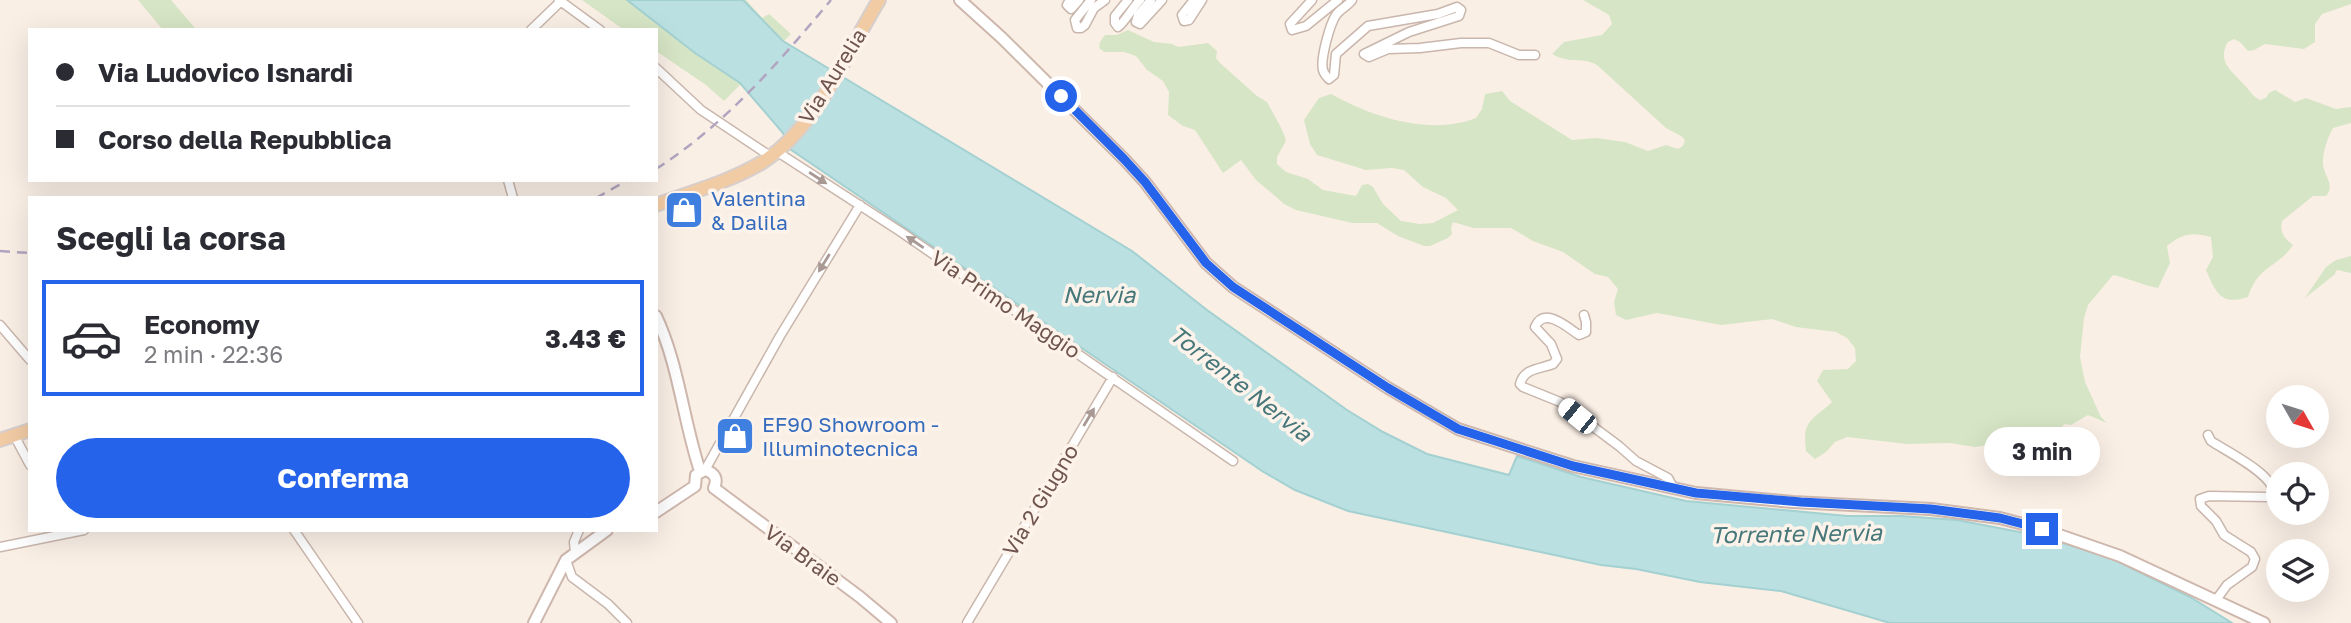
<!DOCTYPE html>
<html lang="it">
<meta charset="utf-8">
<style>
:root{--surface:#fff;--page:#f2f2f3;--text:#2b2b33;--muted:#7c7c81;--line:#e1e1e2;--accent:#2563eb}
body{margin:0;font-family:"Golos Text",sans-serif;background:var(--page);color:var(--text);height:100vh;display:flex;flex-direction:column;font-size:26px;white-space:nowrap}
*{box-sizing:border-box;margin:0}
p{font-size:23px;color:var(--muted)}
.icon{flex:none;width:38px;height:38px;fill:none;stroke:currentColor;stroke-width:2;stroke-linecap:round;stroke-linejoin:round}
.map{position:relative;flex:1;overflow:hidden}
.sheet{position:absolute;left:28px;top:196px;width:630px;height:336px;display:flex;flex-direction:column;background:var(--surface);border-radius:0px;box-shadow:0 7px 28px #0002}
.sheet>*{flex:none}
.top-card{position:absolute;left:28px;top:28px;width:630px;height:154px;border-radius:0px;box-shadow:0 7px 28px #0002;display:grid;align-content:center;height:154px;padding:0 28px;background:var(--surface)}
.needle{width:46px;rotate:129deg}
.controls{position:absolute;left:2266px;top:385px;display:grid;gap:14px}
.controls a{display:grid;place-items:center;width:63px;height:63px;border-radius:50%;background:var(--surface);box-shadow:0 7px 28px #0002;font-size:35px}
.end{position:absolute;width:32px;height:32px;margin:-16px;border:9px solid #2563eb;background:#fff;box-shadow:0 0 0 4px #fff}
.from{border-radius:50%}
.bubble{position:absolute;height:49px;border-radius:24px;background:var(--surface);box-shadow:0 7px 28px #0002;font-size:23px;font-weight:700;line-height:49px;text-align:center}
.car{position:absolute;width:21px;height:42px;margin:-21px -10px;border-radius:9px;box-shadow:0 0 5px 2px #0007;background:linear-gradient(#fff 24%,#345 0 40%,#fff 0 76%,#345 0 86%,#fff 0)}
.top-card b{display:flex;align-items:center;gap:24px;height:66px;font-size:26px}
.top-card b+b{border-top:2px solid var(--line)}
.top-card i{width:18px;height:18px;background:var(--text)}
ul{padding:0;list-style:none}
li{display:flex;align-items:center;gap:21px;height:116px;margin:0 14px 10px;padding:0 14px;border:4px solid var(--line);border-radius:0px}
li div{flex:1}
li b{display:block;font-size:26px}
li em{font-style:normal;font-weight:700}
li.selected{border-color:var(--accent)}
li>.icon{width:63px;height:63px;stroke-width:1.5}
h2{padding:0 28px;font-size:32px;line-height:84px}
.primary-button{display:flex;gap:14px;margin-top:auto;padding:14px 28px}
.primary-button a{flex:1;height:80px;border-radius:42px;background:var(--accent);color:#fff;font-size:28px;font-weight:700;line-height:80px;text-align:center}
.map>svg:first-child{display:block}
.green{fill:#d6e5c5}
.water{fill:#bbe0e1;stroke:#a3d0d1;stroke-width:2}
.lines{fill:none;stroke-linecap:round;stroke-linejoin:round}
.street-casing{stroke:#c9b6ac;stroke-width:11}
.secondary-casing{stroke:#ceb7ad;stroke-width:14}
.primary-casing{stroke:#d7cfcd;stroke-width:16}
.street{stroke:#fff;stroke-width:8}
.secondary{stroke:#fff;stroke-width:10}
.primary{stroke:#f1cba4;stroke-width:12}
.rail{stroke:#b1a5c1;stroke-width:2.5;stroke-dasharray:10 7;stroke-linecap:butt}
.oneway{fill:#a99994}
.route{stroke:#2563eb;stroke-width:9}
.labels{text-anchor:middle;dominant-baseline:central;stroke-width:7;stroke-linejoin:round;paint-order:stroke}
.street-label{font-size:21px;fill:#6f554d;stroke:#fdf3ea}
.shop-label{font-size:21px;fill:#366cbe;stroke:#fdf3ea;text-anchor:start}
.water-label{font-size:23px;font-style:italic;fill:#46777a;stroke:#fdf3ea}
</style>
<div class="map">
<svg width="2351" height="623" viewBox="0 0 2351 623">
<rect width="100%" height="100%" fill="#faefe5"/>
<path class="green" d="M138 0H171L195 28 163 30Z
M582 0H746L762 18 769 14 791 34 724 101 706 85 656 51V30H624Z
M1583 0H2351V4L2322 14 2315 24V42L2304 49 2265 44 2254 50 2248 51 2240 42 2234 39 2228 42C2215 63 2236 74 2248 89 2252 94 2254 97 2260 100L2266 98 2269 93 2275 90 2295 102 2306 98 2336 109 2351 107V123L2333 128C2327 139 2323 151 2323 163 2323 176 2336 184 2326 196H2313L2282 221C2279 232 2285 239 2293 245 2278 268 2258 265 2248 297 2221 306 2216 293 2206 270L2213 257 2211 237C2192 232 2183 233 2167 246L2170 263 2158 288C2142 285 2128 278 2113 275L2088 305 2084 318 2080 357 2085 382 2101 417 2107 423 2088 415 2071 425 2064 424 2058 434 2056 450 2044 463 2041 443 2033 433 2024 430 2005 436 1995 444 1975 447 1950 443 1907 444 1847 437 1835 442 1826 452 1815 459 1806 451C1802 419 1812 421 1832 402L1817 381 1823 370 1848 369 1856 361 1855 348 1847 338 1836 332 1796 327 1772 319 1721 325 1657 313 1626 320 1616 315 1614 302 1618 289 1608 277 1595 274 1563 252 1533 241 1511 228H1473L1453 222 1451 228 1452 234 1448 238 1430 246H1424L1398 236 1377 223H1352L1296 210 1284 204 1275 196 1256 180 1241 160 1223 173 1195 130 1183 126 1168 115 1169 92 1163 81 1147 70 1136 56 1124 52H1104L1099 48 1100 42 1105 35H1117L1128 30 1154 42 1172 44 1178 47 1208 43 1217 51 1216 58 1220 63 1257 96 1267 102C1274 116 1282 126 1286 141L1277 157V164L1286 172 1308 179 1323 190 1356 196 1362 185 1368 184 1373 187 1383 204 1401 221 1420 224 1433 223 1458 210 1446 198 1423 187 1404 170 1392 168 1366 170 1317 155 1310 144 1304 120 1319 98 1331 94C1372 117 1430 136 1476 118L1482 109 1485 94 1502 91 1510 101 1572 140 1596 138 1625 142 1648 151 1666 145 1678 149 1683 146 1685 140 1681 136 1666 128 1597 65C1581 56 1571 65 1552 54L1564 42 1602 35 1612 24 1609 15Z
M2351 256V273L2337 270 2334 275 2305 298 2326 267 2336 260Z"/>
<path class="water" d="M627 0H743L783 41 1132 251 1207 310 1347 410 1383 432 1427 454 1509 475 1517 456 1581 477 1686 501 1847 516H1901L1957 520 2040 536 2111 558 2192 598 2232 623H1890L1781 591 1700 582 1636 569 1601 565 1348 511 1295 490 1262 471 790 149 783 133 740 83 695 53Z"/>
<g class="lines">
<g class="street-casing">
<path id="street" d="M559 0 600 30
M1070 0 1067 5 1071 9 1079 0
M1091 0 1075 20 1077 28H1081L1085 25 1094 8 1105 0
M1128 0 1115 16V23L1118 27C1124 23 1133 7 1140 0
M1151 0 1138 15 1136 22 1140 24 1162 0
M1194 0 1182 15 1184 21 1189 20 1202 0
M1312 0 1290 24 1292 30 1306 26 1338 0
M1352 0C1348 6 1340 9 1336 15 1330 24 1320 59 1323 70 1324 74 1326 76 1329 79L1334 75 1336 54 1368 26 1438 14 1457 7 1461 10 1459 16 1409 32 1364 54 1369 57 1388 49 1420 48 1461 43H1489L1519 55H1535
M531 30 561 1
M656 68 701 110 770 156
M776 151 901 232 1233 461
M508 180 513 198
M1584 315 1586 322V332L1579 335C1567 327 1544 306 1535 327L1551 344 1557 359 1553 364C1540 369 1524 368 1520 384L1523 387 1560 402 1619 446 1636 461 1668 478 1674 489
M0 325 30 360
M14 435 30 465
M2208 435 2211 441C2226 451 2277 476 2273 494L2268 497 2209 496 2200 499 2201 506 2216 521 2224 535 2251 552 2255 559 2252 567 2227 585 2216 600
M705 470 780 336 860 205
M294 530 358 623
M0 547 84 530
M575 552 574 542 579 530
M566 560 572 577 608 604 627 623
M967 623 1113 377"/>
</g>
<g class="secondary-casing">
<path id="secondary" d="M960 0 1002 38 1124 159 1145 182 1206 263 1233 287 1388 388 1458 429 1573 466 1696 493 1793 502 1931 509 2000 518 2042 529 2120 556 2264 623
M656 316C679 365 683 420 700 471
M695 486 696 475 705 470C715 473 718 479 714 488
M714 488 860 597 891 623
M656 512 695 486
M534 623 566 560 607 530"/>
</g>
<g class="primary-casing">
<path id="primary" d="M656 205C691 192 729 182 761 163 816 129 846 54 879 0
M0 440 30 430"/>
</g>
<use href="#street" class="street"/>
<use href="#secondary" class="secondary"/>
<use href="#primary" class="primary"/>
<path class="rail" d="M656 169C726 124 778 63 831 0
M596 198 628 180
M0 251 30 253"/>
</g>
<defs><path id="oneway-solid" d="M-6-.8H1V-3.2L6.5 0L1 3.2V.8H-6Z" transform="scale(1.75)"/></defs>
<g class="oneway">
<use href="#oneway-solid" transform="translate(818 178) rotate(33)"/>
<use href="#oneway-solid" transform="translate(915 242) rotate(-146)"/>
<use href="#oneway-solid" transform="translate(824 263) rotate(122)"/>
<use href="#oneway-solid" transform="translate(1089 417) rotate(-59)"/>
</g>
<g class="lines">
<path class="route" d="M1061 96 1124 159 1145 182 1206 263 1233 287 1388 388 1458 429 1573 466 1696 493 1801 502 1931 509 2000 518 2042 529"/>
</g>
<defs>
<g id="shop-square" transform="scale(2.0125)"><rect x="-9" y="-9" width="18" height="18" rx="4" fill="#3f7fe0" stroke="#fdf3ea"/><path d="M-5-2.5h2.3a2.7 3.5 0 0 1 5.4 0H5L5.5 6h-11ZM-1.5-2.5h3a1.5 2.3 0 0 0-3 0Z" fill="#fff"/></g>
</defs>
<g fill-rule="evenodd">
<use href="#shop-square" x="684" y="210"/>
<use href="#shop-square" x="735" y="436"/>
</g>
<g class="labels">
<g class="street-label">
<text transform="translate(832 76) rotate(-58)">Via Aurelia</text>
<text transform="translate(1006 304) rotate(34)">Via Primo Maggio</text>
<text transform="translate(1040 500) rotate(-59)">Via 2 Giugno</text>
<text transform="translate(803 555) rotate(36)">Via Braie</text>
</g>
<g class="shop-label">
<text x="711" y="198">Valentina<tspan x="711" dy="24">&amp; Dalila</tspan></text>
<text x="762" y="424">EF90 Showroom -<tspan x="762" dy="24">Illuminotecnica</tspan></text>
</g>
<g class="water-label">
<text x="1099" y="294">Nervia</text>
<text transform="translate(1241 383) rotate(38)">Torrente Nervia</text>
<text transform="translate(1796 533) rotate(-1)">Torrente Nervia</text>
</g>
</g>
</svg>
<div class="controls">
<a><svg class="needle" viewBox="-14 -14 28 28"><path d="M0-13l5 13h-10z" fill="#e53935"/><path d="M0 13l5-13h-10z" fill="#7c7c81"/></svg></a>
<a><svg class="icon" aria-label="locate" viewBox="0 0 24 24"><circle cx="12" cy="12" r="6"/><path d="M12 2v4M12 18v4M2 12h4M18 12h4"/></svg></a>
<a><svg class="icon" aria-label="layers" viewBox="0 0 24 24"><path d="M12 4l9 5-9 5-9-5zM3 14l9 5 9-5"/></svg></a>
</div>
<i class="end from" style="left:1061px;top:96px"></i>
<i class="end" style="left:2042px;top:529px"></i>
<div class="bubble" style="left:1984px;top:427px;width:116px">3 min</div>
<i class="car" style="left:1577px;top:416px;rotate:309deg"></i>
<div class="top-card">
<b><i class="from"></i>Via Ludovico Isnardi</b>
<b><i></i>Corso della Repubblica</b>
</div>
<section class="sheet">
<h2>Scegli la corsa</h2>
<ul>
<li class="selected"><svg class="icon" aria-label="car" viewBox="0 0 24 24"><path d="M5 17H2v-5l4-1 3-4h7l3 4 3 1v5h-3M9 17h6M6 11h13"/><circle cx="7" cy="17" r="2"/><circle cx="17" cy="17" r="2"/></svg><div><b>Economy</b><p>2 min · 22:36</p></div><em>3.43 €</em></li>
</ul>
<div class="primary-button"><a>Conferma</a></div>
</section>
</div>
